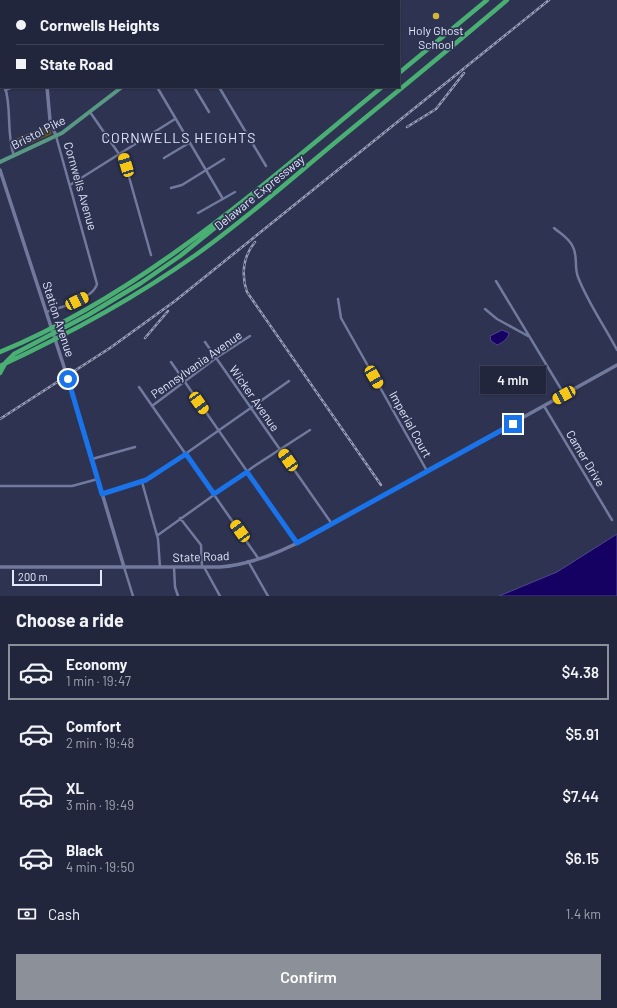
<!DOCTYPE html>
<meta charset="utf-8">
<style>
:root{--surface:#22263d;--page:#2a2e44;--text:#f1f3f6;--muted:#a2a5b0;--line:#3f4357;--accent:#8c9099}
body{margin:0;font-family:Barlow,sans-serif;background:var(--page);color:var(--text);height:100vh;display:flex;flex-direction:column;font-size:15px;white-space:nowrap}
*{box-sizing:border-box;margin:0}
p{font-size:13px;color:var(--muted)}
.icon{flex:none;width:22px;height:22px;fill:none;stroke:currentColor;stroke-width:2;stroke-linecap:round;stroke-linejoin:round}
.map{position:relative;height:596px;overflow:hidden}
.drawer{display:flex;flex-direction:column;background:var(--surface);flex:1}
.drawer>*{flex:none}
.banner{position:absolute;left:0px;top:0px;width:400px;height:88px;box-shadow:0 1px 3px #0004,0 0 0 1px var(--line);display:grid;align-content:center;height:88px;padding:0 16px;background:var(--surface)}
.scale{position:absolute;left:12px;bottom:10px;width:90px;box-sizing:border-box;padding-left:4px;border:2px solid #e2e7fb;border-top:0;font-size:11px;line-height:14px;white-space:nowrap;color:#e2e7fb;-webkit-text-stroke:3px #2d3351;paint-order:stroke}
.end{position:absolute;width:18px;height:18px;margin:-9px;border:5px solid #1a73e8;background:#fff;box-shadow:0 0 0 2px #fff}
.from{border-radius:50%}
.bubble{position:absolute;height:28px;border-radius:0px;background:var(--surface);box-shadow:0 1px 3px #0004,0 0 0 1px var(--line);font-size:13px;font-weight:600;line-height:28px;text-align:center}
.car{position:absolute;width:12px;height:24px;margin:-12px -6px;border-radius:5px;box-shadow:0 0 3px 1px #0007;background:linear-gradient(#f5c518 24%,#345 0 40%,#f5c518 0 76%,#345 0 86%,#f5c518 0)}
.banner b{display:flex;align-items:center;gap:14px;height:38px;font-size:15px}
.banner b+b{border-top:1px solid var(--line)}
.banner i{width:10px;height:10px;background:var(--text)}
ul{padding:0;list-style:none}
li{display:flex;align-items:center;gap:12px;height:56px;margin:0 8px 6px;padding:0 8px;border:2px solid transparent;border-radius:0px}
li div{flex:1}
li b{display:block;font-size:15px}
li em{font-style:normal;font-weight:600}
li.on{border-color:var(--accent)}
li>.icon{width:36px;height:36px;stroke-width:1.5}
h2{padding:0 16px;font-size:18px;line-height:48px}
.pay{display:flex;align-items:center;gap:10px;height:44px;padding:0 16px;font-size:15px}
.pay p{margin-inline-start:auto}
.action{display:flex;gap:8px;margin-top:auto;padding:8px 16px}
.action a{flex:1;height:46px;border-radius:0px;background:var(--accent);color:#fff;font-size:16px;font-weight:600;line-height:46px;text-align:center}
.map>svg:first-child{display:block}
.green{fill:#695815}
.water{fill:#140162;stroke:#524690}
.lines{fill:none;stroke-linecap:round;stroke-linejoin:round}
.street{stroke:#71799c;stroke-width:2.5}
.secondary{stroke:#71799c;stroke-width:3.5}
.primary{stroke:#599983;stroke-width:4}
.highway{stroke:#49af73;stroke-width:4.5}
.rail-casing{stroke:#979db5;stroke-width:2.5}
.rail{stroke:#2d3351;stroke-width:1;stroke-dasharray:3;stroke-linecap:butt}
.route{stroke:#1a73e8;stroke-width:5}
.poi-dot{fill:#d5b535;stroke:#2d3351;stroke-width:1.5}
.labels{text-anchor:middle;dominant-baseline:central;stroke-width:3.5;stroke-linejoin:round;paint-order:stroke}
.poi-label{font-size:12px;fill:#e2e7fb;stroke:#2d3351}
.street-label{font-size:12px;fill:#e2e7fb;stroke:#2d3351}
.quarter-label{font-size:14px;letter-spacing:1px;fill:#e2e7fb;stroke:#2d3351}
</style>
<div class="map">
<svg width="617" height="596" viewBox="0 0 617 596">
<rect width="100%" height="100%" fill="#2d3351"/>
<path class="green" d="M48 125 52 134 15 150 11 141Z"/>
<path class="water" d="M502 330 509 333C508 339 502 343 497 345L491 341 490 336Z
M617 534V596H499L557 572Z"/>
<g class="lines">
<path class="street" d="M163 0 164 1
M113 1 114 0
M0 74 1 77
M5 87C12 109 6 133 14 156
M157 87 223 199
M194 87 209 112
M219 87 266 166
M5 90 13 87
M90 112 119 154
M122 152 151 255
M164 158 189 143
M70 185 175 119
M171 188 182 185 224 159
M198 213 235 192
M554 228C561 234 569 238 573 247 578 257 574 267 578 277 588 303 604 325 617 350
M496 281 564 394
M338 299 341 318 427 471
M485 309 497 319 528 336
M46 312C60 308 93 299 97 284L56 136
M205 342 332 524
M171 362 297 543
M139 387 258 558
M152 406 216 358 250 336
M544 406 612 520
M92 459 135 447
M142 482 158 539 160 567
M0 486H72L98 479
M102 494 151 478 289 381
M180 518 201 545 202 567
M158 535 253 467 310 430
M248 561 268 596
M124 567 133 596
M174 567 175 587 178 596
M204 567 220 596"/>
<path class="secondary" d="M25 0V1
M47 87 50 120 56 136
M0 170 68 379 124 567
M0 567H220C250 565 283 551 309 537L617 365"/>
<path class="primary" d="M232 1 233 0
M0 162 62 133 122 87"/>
<path class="highway" d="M399 73 487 0
M250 199 267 184
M0 352C145 292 262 185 382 87
M0 366C69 334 135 298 197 254 246 219 291 179 337 141 394 94 451 48 507 0
M0 373 6 362 14 354 88 315 141 283 180 256 237 210"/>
<g class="rail-casing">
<path id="rail" d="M407 127 436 109 464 73
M255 242C243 256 241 275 247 292L381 485
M145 338 168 311
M0 419 110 348 175 301 549 0"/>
</g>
<use href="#rail" class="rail"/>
</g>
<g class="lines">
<path class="route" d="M68 379 102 494 146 480 186 454 214 494 247 472 297 543 513 424"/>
</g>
<circle class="poi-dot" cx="436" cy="16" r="4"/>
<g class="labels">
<g class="poi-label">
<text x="436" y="30">Holy Ghost<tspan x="436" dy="14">School</tspan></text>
</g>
<g class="street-label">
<text transform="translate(38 132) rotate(-27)">Bristol Pike</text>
<text transform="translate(81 186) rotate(74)">Cornwells Avenue</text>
<text transform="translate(259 192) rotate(-39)">Delaware Expressway</text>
<text transform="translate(59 319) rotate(72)">Station Avenue</text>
<text transform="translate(196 364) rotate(-35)">Pennsylvania Avenue</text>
<text transform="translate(255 398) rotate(55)">Wicker Avenue</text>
<text transform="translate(411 424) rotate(61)">Imperial Court</text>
<text transform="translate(586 458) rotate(59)">Camer Drive</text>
<text transform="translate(201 556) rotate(-2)">State Road</text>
</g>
<g class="quarter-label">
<text x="179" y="137">CORNWELLS HEIGHTS</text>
</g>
</g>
</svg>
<div class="scale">200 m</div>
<i class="end from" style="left:68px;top:379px"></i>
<i class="end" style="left:513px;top:424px"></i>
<div class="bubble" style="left:480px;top:366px;width:66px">4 min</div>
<i class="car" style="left:126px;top:165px;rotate:343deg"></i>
<i class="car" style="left:77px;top:301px;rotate:64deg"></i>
<i class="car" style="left:374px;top:377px;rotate:150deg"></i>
<i class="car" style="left:564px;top:395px;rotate:241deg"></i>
<i class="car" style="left:199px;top:403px;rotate:145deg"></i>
<i class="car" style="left:288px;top:460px;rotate:325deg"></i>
<i class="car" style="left:240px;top:531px;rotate:324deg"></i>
<div class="banner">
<b><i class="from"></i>Cornwells Heights</b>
<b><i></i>State Road</b>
</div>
</div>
<section class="drawer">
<h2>Choose a ride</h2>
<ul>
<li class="on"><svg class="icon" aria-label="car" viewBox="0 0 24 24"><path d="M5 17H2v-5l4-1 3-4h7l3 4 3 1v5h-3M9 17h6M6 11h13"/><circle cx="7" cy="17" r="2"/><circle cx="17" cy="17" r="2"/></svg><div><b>Economy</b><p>1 min · 19:47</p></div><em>$4.38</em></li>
<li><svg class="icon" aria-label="car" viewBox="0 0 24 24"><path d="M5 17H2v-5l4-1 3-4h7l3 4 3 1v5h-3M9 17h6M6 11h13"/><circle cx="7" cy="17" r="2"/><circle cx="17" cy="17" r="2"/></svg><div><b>Comfort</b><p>2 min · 19:48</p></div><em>$5.91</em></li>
<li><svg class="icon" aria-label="car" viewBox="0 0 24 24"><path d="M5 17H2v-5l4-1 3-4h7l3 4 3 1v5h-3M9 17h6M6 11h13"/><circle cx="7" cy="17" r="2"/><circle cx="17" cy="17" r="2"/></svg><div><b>XL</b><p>3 min · 19:49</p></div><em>$7.44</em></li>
<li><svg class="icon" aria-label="car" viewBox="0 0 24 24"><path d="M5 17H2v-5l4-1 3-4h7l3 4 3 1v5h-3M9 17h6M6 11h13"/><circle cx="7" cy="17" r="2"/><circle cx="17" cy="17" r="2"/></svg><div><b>Black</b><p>4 min · 19:50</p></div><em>$6.15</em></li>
</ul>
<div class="pay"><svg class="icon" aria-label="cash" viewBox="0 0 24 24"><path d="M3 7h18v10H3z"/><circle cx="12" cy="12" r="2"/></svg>Cash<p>1.4 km</p></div>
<div class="action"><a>Confirm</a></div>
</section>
